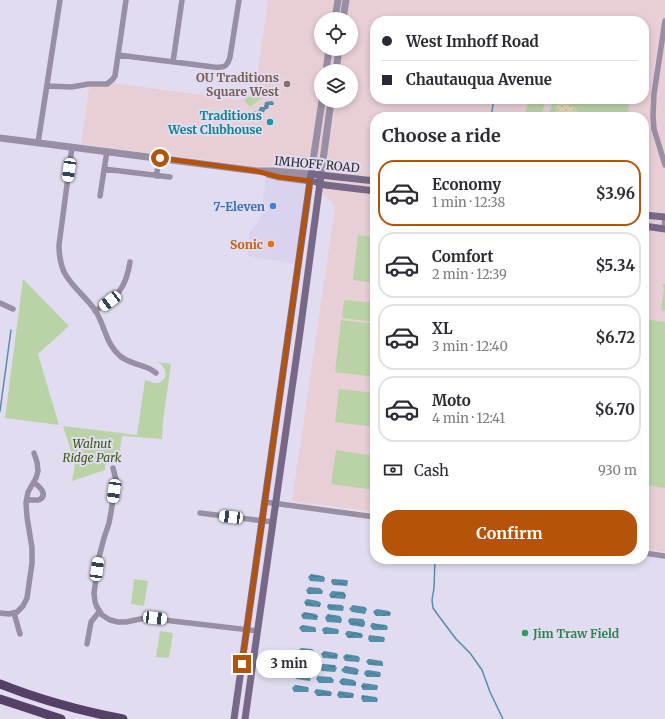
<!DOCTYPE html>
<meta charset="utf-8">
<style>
:root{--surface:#fff;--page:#f2f2f3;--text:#2b2b33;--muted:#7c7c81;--line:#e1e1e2;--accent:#b45309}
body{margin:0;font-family:Merriweather,serif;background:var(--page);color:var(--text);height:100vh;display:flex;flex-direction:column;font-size:15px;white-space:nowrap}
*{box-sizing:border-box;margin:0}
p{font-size:13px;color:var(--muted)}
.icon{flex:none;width:22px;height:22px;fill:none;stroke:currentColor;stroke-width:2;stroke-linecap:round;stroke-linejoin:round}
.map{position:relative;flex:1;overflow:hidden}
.side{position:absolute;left:370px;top:112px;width:279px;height:452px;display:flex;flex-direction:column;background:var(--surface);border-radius:16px;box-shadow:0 2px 6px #0003}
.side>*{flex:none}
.top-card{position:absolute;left:370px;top:16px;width:279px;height:88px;border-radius:16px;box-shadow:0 2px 6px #0003;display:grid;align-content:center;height:88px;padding:0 12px;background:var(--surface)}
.tools{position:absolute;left:314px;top:12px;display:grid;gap:8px}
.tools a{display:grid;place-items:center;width:44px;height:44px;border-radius:50%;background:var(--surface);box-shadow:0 2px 6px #0003;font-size:20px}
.end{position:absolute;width:18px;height:18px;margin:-9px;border:5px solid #b45309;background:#fff;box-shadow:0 0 0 2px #fff}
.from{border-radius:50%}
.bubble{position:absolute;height:28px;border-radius:14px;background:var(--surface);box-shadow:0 2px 6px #0003;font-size:13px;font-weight:700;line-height:28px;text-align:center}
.car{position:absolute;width:12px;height:24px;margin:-12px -6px;border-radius:5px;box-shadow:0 0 3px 1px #0007;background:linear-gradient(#fff 24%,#345 0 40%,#fff 0 76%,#345 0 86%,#fff 0)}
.top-card b{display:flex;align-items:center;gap:14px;height:38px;font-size:15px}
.top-card b+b{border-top:1px solid var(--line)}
.top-card i{width:10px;height:10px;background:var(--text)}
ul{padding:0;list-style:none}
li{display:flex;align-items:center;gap:12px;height:66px;margin:0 8px 6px;padding:0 4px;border:2px solid var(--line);border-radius:16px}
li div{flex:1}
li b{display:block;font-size:15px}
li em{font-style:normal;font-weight:700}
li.selected{border-color:var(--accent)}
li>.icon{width:36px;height:36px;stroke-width:1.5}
h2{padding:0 12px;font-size:18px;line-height:48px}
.pay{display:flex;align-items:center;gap:10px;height:44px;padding:0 12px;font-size:15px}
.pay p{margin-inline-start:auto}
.cta{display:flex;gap:8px;margin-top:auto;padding:8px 12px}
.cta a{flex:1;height:46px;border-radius:16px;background:var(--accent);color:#fff;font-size:16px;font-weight:700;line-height:46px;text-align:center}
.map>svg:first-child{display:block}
.built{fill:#dad2ee}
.education{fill:#e8ced5;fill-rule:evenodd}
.green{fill:#bad3a6}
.sand{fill:url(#sand-dots)}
.water{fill:url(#water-waves)}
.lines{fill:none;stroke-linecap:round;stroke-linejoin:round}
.stream{stroke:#538fa9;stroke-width:1.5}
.minor{stroke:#998fa4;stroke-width:5.5}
.tertiary{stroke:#998fa4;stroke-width:7}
.secondary{stroke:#776887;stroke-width:7}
.trunk{stroke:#554168;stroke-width:9}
.route{stroke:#b45309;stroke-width:5}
.education-dot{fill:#8d6e63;stroke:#e2dcf0;stroke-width:1.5}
.culture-dot{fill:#0f9aa8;stroke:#e2dcf0;stroke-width:1.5}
.shop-dot{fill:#3f7fe0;stroke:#e2dcf0;stroke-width:1.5}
.food-dot{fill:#e8710a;stroke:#e2dcf0;stroke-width:1.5}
.leisure-dot{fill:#2e9e5b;stroke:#e2dcf0;stroke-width:1.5}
.labels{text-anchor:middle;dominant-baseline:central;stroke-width:4;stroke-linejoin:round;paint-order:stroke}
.education-label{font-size:12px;font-weight:bold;fill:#785e54;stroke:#e2dcf0;text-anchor:end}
.culture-label{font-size:12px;font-weight:bold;fill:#0d838f;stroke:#e2dcf0;text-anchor:end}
.street-label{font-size:12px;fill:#2d2b32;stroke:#e2dcf0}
.shop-label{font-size:12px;font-weight:bold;fill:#366cbe;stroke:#e2dcf0;text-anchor:end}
.food-label{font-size:12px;font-weight:bold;fill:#c56008;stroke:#e2dcf0;text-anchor:end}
.park-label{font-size:12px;font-style:italic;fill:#385811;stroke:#e2dcf0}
.leisure-label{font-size:12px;font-weight:bold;fill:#27864d;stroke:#e2dcf0;text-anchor:start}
</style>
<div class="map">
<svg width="665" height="719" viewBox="0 0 665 719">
<defs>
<pattern id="sand-dots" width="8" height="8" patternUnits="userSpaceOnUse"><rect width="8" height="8" fill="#e0d6b1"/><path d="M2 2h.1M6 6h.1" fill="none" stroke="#c0b899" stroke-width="1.8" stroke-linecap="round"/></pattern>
<pattern id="water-waves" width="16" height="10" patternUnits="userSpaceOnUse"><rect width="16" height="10" fill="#538fa9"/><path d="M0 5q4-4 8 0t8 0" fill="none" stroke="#45758a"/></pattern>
</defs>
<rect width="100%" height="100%" fill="#e2dcf0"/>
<path class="built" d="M266 176 307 183 296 264 248 256 249 233 260 219Z"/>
<path class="education" d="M268 0H665V552L644 549V117H375V512L292 501 335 207 308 173 81 144 89 88 96 86 105 87 110 86 113 83 240 100 255 90ZM321 19H351V49H321ZM375 21H644V99H375ZM321 71H351V101H321Z"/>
<path class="green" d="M257 91 262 98 250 107 244 100Z
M529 99H630L627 117H548L552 104 545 102 542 113H541L540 117H535L536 114 530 112 529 117H524Z
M358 235 375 237V283L353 280Z
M23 279 69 326 38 354 59 425 5 418Z
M662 284H665V311L661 310 664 289Z
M345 300 375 303V322L342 318 344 301Z
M644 319 665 322V488L644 485Z
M341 320 375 324V377L335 372Z
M158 362 171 364 163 421 162 439 122 436 118 461C109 456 105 461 105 470L72 481 75 464 63 426 137 435 145 380C150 381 153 384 158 383 170 379 166 367 158 362Z
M339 389 375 393V427L335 422Z
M336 450 375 456V490L331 484Z
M134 579 148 581 144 606 131 604Z
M160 631 173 633 169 658 156 657Z"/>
<path class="sand" d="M563 104C572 105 578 109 582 117H555L554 116V113L556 112 557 105Z"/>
<path class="water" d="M272 101 274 103 273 105H269L268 109H266L264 112 260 113 259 115 253 114V112L254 111 258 112 260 107H264L265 102Z
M311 574 323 576 325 578 324 582 310 581 308 577Z
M332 579H334L347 580 348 582 347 586 333 585 331 582Z
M309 587 320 588 323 591 322 594H308L306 590Z
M332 591 344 592 346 595 345 599 331 598 329 595 331 592Z
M307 599 318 601 321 603 320 607 306 606 304 602Z
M328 604 342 605 344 607 343 611 329 610 327 607Z
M353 605 365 607 367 609 365 614 352 612 349 609Z
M377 609 389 611 391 613 390 616H376L373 612 375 610Z
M304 612 316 614 318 616 317 620 303 619 301 615Z
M328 614 340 616 342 619 341 623 327 622 325 618 326 616Z
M351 618 363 619 365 622V625L363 627 350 625 348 621 349 619Z
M372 623 386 625 388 627 387 630H373L370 626Z
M303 625 315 627 316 629V632H302L299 628 301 626Z
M326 627 338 629 339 631 338 634H324L322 630 323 628Z
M347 631H349L361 633 363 635 362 638H348L345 634Z
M369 635 384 637 385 639 384 642H370L368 639Z
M301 648 312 649 315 652 314 655H300L298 651Z
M324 651 336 653 338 655 337 659 323 658 321 654Z
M346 654 358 656 360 658 359 662 345 661 343 657Z
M368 659H370L382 661 383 663V666L369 665 366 662Z
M299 660 311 662 313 664 312 668 298 667 296 663Z
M323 664 335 665 337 668 335 672 322 671 320 668 321 665Z
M345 666 356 668 359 670 358 673 357 675 344 673 341 670Z
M368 670 380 672 381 674 380 677H367L364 674 365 671Z
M297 672 309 674 311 676 310 681 296 679 294 675Z
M318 676 331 677 334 680 333 683H319L316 679Z
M343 678 354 680 356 682V686L342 685 339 682 341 679Z
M363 683 377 685 378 687 377 690H363L361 686Z
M295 685 308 687 309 689 308 692H294L292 688Z
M316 689 330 691 332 693 331 696H317L314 692Z
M339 691 353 693 354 695 353 698H339L337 695Z
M362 695 376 697 378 699 377 702H363L361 698Z"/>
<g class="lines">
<path class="stream" d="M491 117 494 99
M0 411 11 330
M435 559 434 588 432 600 433 608 438 615 456 639 470 653 482 670 490 692 503 719"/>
<path class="minor" d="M665 21 654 94 653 115 654 129 665 165
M118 55 214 67C224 68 227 67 230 57L239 0
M173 62 182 0
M48 86 71 87 89 84H107L112 80 115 76 126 0
M38 143 60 0
M72 147 59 245C59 254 60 263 64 272 71 286 86 297 95 310 105 325 105 343 120 356 129 363 138 364 148 368 151 369 153 371 156 373
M104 169 170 177
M156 176 160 158
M100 196 107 151
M664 228 665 219
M0 303 13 309
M95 311C117 298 126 288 130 262
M113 468 116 480 111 512 109 523 104 538 99 557 94 593 95 602 97 607 102 615 110 620 118 622H126L145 618 155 619 258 631
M27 500H39C49 494 39 487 34 482
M265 502 375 517
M200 513 273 522
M644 553 665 556
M0 613 9 614 17 612 23 606 27 598 32 563V548L27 517 26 503 28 492 36 478 38 471 37 462 34 453
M14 613 20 634
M87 644 91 622 99 612"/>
<path class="tertiary" d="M335 19 338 0
M343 19 346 0
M326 71 329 49
M336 71 339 49
M0 138 257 171H272L311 174 322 101
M268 174 279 177 310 181
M321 175 331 101"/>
<path class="secondary" d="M316 182 325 185 375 191
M644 215 665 217
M644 226 665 229
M234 719 311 174 375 181
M245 719 300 332 321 175"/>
<path class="trunk" d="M0 684C40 700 81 711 123 719
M0 699 61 719"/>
</g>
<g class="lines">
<path class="route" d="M160 158 256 171 279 177 310 181 242 664"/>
</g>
<circle class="education-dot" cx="287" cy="84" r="4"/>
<circle class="culture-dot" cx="270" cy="122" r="4"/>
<circle class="shop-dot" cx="273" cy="206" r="4"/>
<circle class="food-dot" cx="271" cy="244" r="4"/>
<circle class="leisure-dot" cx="525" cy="633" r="4"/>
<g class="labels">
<g class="education-label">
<text x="279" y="77">OU Traditions<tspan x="279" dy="14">Square West</tspan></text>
</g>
<g class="culture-label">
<text x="262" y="115">Traditions<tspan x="262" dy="14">West Clubhouse</tspan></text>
</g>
<g class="street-label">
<text transform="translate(317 164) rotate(5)">IMHOFF ROAD</text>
</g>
<g class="shop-label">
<text x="265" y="206">7-Eleven</text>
</g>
<g class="food-label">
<text x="263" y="244">Sonic</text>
</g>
<g class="park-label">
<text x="92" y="443">Walnut<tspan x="92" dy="14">Ridge Park</tspan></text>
</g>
<g class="leisure-label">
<text x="533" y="633">Jim Traw Field</text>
</g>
</g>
</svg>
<div class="tools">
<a><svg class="icon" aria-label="locate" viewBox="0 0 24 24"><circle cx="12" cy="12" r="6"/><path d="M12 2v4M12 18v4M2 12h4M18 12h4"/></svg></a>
<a><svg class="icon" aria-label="layers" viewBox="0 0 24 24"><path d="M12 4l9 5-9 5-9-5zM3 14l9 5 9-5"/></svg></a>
</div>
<i class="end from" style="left:160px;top:158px"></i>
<i class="end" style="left:242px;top:664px"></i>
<div class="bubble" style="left:256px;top:650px;width:66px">3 min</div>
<i class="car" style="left:69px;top:170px;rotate:188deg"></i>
<i class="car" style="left:110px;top:301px;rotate:233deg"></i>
<i class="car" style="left:114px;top:491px;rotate:188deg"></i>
<i class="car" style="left:231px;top:517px;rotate:277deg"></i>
<i class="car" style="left:97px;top:569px;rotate:8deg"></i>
<i class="car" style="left:155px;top:618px;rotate:96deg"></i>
<div class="top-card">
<b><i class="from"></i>West Imhoff Road</b>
<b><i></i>Chautauqua Avenue</b>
</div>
<section class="side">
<h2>Choose a ride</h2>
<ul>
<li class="selected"><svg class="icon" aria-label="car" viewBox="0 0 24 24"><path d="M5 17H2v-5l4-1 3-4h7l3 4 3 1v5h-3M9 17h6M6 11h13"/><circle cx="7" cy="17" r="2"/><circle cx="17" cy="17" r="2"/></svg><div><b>Economy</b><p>1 min · 12:38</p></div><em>$3.96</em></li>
<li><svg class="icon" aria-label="car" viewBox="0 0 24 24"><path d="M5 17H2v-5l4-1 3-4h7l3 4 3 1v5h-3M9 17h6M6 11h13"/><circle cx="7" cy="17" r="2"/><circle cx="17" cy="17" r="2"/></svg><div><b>Comfort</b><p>2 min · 12:39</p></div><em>$5.34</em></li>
<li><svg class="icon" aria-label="car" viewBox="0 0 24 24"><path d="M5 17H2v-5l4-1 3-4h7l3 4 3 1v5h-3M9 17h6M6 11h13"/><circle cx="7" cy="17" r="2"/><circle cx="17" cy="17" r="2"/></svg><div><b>XL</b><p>3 min · 12:40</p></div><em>$6.72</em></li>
<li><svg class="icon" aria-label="car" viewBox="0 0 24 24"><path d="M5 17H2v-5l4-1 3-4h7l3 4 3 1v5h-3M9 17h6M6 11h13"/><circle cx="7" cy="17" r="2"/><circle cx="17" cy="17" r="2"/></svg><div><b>Moto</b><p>4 min · 12:41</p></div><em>$6.70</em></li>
</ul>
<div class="pay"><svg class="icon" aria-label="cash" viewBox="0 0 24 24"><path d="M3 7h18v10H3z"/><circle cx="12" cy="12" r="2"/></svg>Cash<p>930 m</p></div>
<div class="cta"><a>Confirm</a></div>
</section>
</div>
